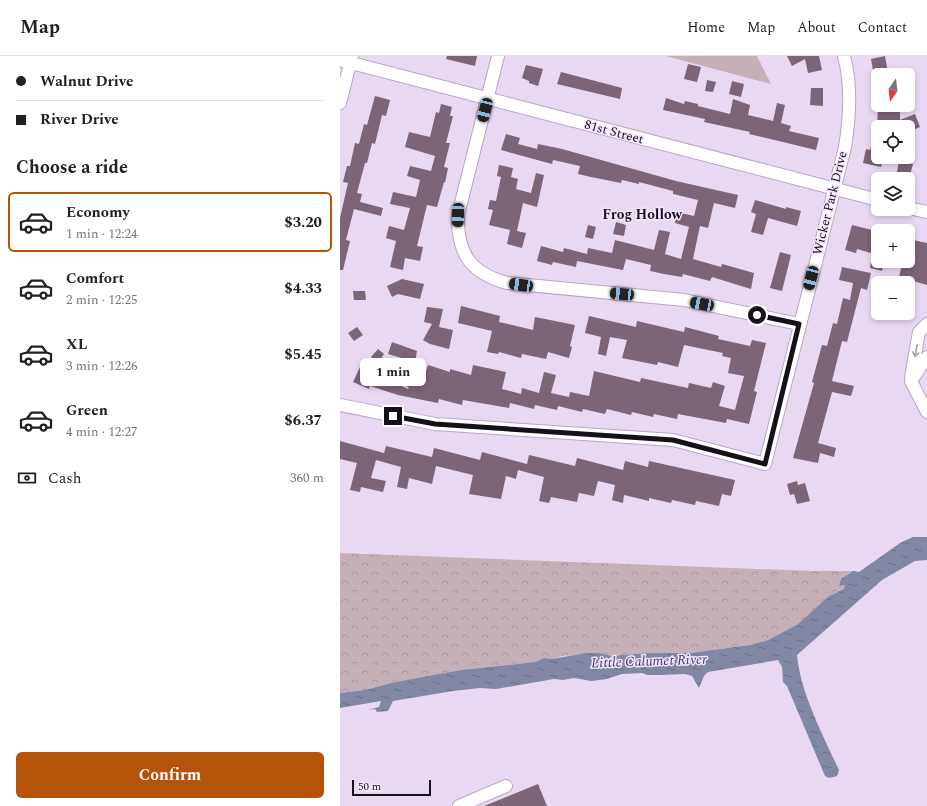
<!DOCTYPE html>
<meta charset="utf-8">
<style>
:root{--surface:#fff;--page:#f6f6f6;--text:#202124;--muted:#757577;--line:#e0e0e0;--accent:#b45309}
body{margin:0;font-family:Spectral,serif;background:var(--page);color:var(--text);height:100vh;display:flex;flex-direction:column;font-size:15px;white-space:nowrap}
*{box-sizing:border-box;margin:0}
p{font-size:13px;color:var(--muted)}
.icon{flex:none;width:22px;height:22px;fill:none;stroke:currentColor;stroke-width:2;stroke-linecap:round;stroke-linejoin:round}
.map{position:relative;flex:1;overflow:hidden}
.details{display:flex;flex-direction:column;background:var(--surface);width:340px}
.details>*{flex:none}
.hud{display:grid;align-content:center;height:88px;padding:0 16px;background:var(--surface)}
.needle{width:26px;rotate:194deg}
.fabs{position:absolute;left:531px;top:12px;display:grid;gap:8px}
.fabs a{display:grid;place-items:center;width:44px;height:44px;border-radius:6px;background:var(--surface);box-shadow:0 2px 6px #0003;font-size:20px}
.scale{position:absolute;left:12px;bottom:10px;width:79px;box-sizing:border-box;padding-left:4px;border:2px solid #161019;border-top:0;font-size:11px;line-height:14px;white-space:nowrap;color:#161019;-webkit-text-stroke:3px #f6e5ff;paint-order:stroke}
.end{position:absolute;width:18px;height:18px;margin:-9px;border:5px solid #161019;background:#fff;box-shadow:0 0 0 2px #fff}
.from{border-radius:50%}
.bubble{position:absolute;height:28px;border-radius:6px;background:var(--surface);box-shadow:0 2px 6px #0003;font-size:13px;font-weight:700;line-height:28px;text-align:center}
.car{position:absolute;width:12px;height:24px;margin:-12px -6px;border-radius:5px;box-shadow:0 0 3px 1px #0007;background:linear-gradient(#222 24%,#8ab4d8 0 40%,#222 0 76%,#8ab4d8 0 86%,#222 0)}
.hud b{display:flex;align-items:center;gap:14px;height:38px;font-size:15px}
.hud b+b{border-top:1px solid var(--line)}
.hud i{width:10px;height:10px;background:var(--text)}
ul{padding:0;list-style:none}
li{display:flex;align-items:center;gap:12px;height:60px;margin:0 8px 6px;padding:0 8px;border:2px solid transparent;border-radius:6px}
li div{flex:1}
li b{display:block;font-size:15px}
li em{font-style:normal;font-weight:700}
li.active{border-color:var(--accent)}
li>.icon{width:36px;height:36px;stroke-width:1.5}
h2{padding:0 16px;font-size:18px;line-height:48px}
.pay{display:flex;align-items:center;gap:10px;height:44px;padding:0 16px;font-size:15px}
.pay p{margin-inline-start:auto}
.primary-button{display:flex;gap:8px;margin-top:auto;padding:8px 16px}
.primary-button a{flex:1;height:46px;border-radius:6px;background:var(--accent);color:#fff;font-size:16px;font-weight:700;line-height:46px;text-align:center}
header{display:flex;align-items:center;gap:24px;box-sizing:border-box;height:56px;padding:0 20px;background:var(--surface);border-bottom:1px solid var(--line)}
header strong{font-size:19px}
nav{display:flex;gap:22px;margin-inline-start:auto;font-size:14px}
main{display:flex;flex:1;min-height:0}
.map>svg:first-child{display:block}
.forest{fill:url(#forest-crowns)}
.park{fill:#c5b0b8}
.water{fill:url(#water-ripples)}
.building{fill:#7c6576}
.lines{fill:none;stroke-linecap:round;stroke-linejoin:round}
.minor-casing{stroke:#b8a7c0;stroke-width:14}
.minor{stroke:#fff;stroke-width:12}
.oneway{stroke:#a29fa3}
.route{stroke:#161019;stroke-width:5}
.labels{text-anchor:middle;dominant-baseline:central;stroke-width:3;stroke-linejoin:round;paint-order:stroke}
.street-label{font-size:13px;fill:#161019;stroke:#f6e5ff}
.neighbourhood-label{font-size:14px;font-weight:bold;fill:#161019;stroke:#f6e5ff}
.water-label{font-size:14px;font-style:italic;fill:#39416a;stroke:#f6e5ff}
</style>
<header>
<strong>Map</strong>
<nav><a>Home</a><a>Map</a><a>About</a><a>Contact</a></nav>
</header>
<main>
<section class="details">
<div class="hud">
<b><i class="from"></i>Walnut Drive</b>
<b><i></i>River Drive</b>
</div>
<h2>Choose a ride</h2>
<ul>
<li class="active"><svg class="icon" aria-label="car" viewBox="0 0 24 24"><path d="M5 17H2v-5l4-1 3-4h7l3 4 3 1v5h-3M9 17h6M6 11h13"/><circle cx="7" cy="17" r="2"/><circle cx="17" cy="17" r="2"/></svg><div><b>Economy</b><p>1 min · 12:24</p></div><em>$3.20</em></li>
<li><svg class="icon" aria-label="car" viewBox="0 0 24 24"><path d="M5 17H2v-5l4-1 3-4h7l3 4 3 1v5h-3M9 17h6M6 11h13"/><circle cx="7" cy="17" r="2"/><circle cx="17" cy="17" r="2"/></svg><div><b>Comfort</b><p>2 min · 12:25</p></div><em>$4.33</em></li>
<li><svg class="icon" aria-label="car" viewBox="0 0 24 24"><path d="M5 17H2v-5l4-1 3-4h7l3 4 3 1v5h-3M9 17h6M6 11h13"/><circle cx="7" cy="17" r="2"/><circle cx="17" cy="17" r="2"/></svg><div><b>XL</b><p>3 min · 12:26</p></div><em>$5.45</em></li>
<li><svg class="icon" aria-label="car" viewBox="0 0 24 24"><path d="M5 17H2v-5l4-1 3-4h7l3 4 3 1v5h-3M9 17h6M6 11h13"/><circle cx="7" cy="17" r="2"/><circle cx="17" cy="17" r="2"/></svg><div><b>Green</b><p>4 min · 12:27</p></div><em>$6.37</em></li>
</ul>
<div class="pay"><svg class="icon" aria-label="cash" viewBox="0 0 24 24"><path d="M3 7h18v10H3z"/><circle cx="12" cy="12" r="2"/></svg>Cash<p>360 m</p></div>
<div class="primary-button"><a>Confirm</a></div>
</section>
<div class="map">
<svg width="587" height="750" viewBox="0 0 587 750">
<defs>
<pattern id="forest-crowns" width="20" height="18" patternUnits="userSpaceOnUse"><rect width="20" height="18" fill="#c5b0b8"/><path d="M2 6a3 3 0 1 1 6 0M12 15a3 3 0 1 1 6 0" fill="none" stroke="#a8969e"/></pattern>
<pattern id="water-ripples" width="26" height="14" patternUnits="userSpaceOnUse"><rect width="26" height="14" fill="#8288a4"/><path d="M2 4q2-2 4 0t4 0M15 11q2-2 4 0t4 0" fill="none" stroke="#696e85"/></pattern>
</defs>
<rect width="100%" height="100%" fill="#e9d8f2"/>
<path class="forest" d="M0 497 472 515H513L508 518 499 530 506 529 504 533 489 540 458 568 428 584 410 589 350 597H308L272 600 260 597 222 600 211 603 204 602 195 606 121 614 25 634 0 637Z"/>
<path class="park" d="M326 0H417L431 28Z"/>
<path class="water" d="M573 481H587V504L575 505 542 524 457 599C460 635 483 680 499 714L497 720 489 722 485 720 447 630 443 626 442 611 438 604 368 616 364 620 359 632 352 620 345 618 321 619H307L302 617 282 618 267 623 251 625 234 622 223 624 214 623 156 633 140 632 113 635 53 645 48 655 37 656 35 653 27 654 39 651 41 645 0 652V637L25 634 56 626 121 614 195 606 204 602 211 603 247 597H260L272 600 308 597H350L410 589 428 584 458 568 489 540 504 533 505 529 499 530 501 523 513 515 519 516 560 487Z"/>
<path class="building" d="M107 0H137L135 10 106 3Z
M447 0H479L482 14 468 17 465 3 452 10Z
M545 0 548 17 534 20 531 3Z
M348 8 361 11 357 26 344 23Z
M186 9 203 13 198 30 189 27V25L182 22Z
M221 16 282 32 280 43 217 28Z
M367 24 376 26 373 36 365 35Z
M392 25 404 28 401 41 389 38Z
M471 32H483V50L470 49Z
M35 40 50 44 46 60 42 59 35 88 32 87 27 107H25L17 137 22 138 20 146 43 152 41 160 14 153 6 184 10 185 3 214H0V162L8 127 3 126 7 110H10L15 87 19 88 24 68 27 69Z
M326 42 344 48 345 45 358 48V50L390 58 393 43 410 49 408 59 433 65 437 47 445 49 441 67 451 70 449 75 479 82 476 94 409 78 410 76 364 66 365 63 323 54Z
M101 48 112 51 110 60H113L106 87H110L104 111 108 112 105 127 104 126 97 151 87 149 77 190 83 191 80 205 65 202 63 214 50 211 56 185 46 182 49 170 64 174 70 152 50 148 53 136 76 141 80 124 67 120 70 110 91 115 95 100 65 91 69 76 90 81 96 56 99 57Z
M538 51 560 52V64L575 58 580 71 568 76V71H537Z
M535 73 538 74V101H544L541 111 523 107 526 93 530 94Z
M166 78 180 82 178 88 197 93 198 88 222 93 336 125 398 139 395 152 374 147 368 172 360 170 353 203 381 211 382 208 414 217 411 233 372 221 370 225 343 218 342 221 324 218 310 215 311 209 286 203 283 214 237 205 236 211 213 206 212 209 197 205 201 190 223 196 224 192 247 198 248 192 272 197 275 184 314 194 319 174 330 176 325 198 341 203 349 171 335 167 337 156 354 160 358 144 333 138V135L299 126V128L282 124 281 127 251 121 238 118 240 110 213 104 212 108 161 94Z
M559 104 573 108 570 119 557 116Z
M159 109 173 112 171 121 178 123 176 133 191 137 196 117 204 119 197 151 183 147 177 175 186 177 182 192 167 188 170 174 149 169 153 154 148 153 150 144 156 145 161 121 157 120Z
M415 144 446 153V151L461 155 457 170 428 162 423 179 411 176 416 158 411 156Z
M276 166 286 169 284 180 273 178Z
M248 169 256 171 253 183 245 181Z
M512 169 536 175 531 197 517 193 516 197 505 194Z
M568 183 587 187V229L559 221 562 208 568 210Z
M440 196 451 199 442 235 430 232Z
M531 205H544L542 215 530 212Z
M502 211 531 217 527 234 521 232 507 286 502 285 492 325 514 330 511 340 492 336 478 387 496 392 494 401 480 397 478 407 453 402 474 327 472 326 482 289 487 290 493 267 497 268 503 242 510 244 513 227 499 224Z
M62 223 84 228 80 243 58 238 52 241 47 230Z
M13 235H25L26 244H14Z
M121 250 160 260 159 266 193 274 195 261 235 269 230 290 232 291 229 302 208 296 206 303 182 298 181 302 159 296 158 298 147 296 152 275 118 267Z
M87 251 103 253 99 271 113 274 109 293 90 288 83 284 92 268 84 266Z
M249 260 296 271 297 265 344 276 345 271 379 280 378 283 410 290 412 284 426 287 414 335 417 336 409 368 387 363 386 367 338 358 337 363 314 358 313 361 292 356 291 359 267 353 265 358 243 353 242 356 218 350 217 354 195 349 194 353 170 347 169 352 123 344 122 349 99 343 98 347 58 339 30 330 29 333 13 326 20 311 68 333 69 332 55 320 82 327 88 309 110 316V313L131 319 133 309 166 316 162 333 181 338 182 332 199 337 204 316 216 319 211 337 229 341 230 336 249 340 254 315 300 326 301 322 348 332 349 327 371 332 373 326 385 330 379 350 395 354 404 320 388 317 391 302 382 300 383 297 344 289 338 311 318 306 317 309 282 302 287 284 270 281 266 300 258 298 261 281 245 277Z
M17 271 23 279 14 285 8 277Z
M52 286 77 295 75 306 48 298Z
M38 293 44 298 38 307 31 301Z
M0 385 44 397 46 390 92 401 94 392 140 404 142 396 187 408 189 399 235 410 237 402 283 414 285 405 308 411 309 405 395 424 391 440 382 438 379 450 356 445 355 449 332 444 331 447 309 442V445L284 439 283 447 272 444 275 429 258 425 254 440 239 437 237 446 211 441 209 447 199 445 204 421 178 414 176 423 166 420 161 443 129 438 133 419 96 410 92 428 69 422 67 433 57 431 61 411 36 404 31 422 46 425 43 436 21 431 20 436 10 434 17 407 0 403Z
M457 425 458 429 465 427 470 445 457 448 454 438 450 439 447 428Z
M198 728 207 750H144Z"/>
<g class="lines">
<g class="minor-casing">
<path id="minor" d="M158 0 118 159C117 197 130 217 167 227L344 244 459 268
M0 4 538 144
M0 47 12 0
M568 152 587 156
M587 301 571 325 587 356
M571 321 579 276 587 268
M0 349 95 368 333 384 425 408 505 91C510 61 512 30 504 0
M119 750 166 730"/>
</g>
<use href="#minor" class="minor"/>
</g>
<defs><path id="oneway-shaft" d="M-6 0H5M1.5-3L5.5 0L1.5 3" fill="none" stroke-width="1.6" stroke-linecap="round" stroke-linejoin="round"/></defs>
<use class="oneway" href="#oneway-shaft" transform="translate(576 295) rotate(100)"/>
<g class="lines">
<path class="route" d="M53 360 95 368 333 384 425 408 459 268 417 259"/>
</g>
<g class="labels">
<g class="street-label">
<text transform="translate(274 76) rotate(15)">81st Street</text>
<text transform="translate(490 147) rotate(-76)">Wicker Park Drive</text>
</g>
<g class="neighbourhood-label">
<text x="302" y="158">Frog Hollow</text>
</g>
<g class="water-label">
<text transform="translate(309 605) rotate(-2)">Little Calumet River</text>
</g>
</g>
</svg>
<div class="fabs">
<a><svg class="needle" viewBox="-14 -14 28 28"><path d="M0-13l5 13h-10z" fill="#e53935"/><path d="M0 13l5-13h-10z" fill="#757577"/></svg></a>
<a><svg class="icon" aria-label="locate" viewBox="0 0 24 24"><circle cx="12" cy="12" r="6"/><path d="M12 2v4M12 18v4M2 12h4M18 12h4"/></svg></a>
<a><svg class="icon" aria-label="layers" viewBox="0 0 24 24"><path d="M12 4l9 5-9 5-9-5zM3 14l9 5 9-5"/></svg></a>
<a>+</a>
<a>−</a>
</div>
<div class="scale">50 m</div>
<i class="end from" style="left:417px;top:259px"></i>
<i class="end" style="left:53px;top:360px"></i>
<div class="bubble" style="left:20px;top:302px;width:66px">1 min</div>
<i class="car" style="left:145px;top:54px;rotate:194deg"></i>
<i class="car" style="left:118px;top:159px;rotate:182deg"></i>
<i class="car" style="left:471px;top:222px;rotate:194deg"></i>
<i class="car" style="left:181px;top:229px;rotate:278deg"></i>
<i class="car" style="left:282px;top:238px;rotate:275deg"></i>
<i class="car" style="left:362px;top:248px;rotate:281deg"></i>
</div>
</main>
